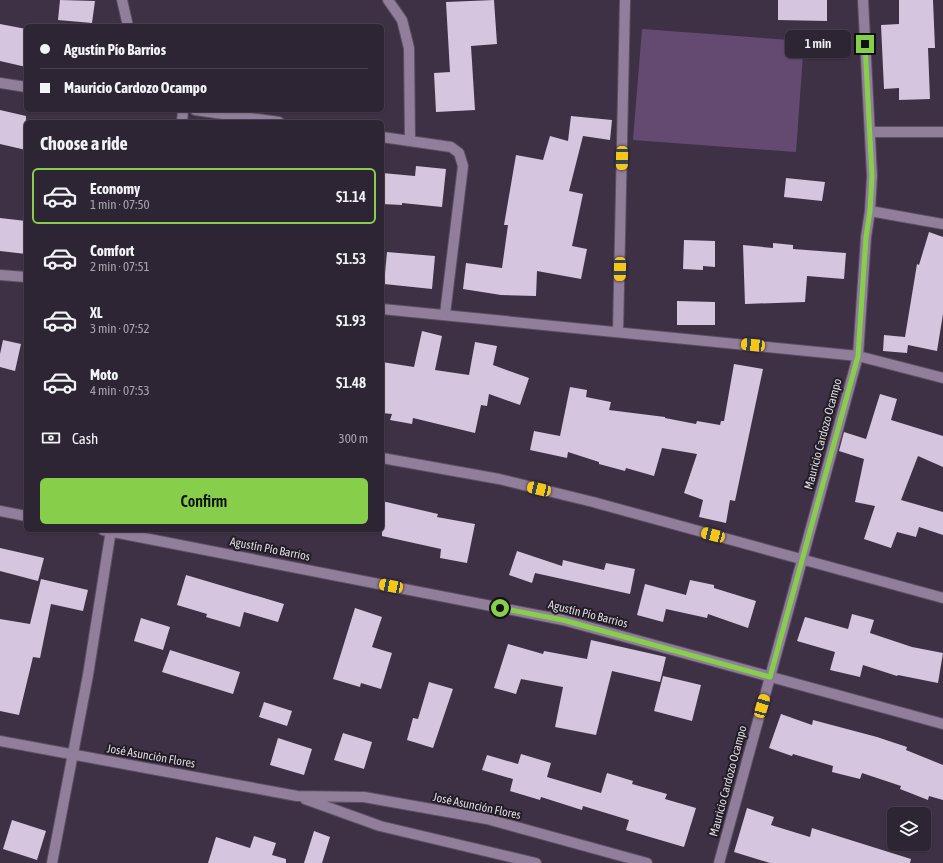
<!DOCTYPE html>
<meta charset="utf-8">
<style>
:root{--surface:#2e2534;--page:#362d3c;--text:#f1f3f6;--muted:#a7a5ac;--line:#49424f;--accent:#87cf4a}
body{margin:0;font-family:"Asap Condensed",sans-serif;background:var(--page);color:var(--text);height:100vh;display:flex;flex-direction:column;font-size:15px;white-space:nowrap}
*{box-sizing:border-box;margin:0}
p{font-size:13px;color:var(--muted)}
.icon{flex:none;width:22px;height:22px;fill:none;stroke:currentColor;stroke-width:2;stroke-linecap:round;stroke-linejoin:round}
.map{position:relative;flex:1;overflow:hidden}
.side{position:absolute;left:24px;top:120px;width:360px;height:412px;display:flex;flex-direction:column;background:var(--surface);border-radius:6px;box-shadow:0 1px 3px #0004,0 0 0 1px var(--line)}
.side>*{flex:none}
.guide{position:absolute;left:24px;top:24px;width:360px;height:88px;border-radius:6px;box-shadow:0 1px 3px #0004,0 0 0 1px var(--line);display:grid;align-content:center;height:88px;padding:0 16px;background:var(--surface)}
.fabs{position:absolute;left:887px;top:807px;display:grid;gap:8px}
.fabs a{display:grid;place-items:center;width:44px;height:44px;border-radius:6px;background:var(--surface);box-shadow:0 1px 3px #0004,0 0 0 1px var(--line);font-size:20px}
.end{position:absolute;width:18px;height:18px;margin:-9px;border:5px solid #87cf4a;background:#111;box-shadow:0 0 0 2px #111}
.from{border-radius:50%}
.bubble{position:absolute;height:28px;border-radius:6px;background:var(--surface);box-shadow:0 1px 3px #0004,0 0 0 1px var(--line);font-size:13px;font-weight:600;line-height:28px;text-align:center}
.car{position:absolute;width:12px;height:24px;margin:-12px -6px;border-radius:5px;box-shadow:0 0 3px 1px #0007;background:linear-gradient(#f5c518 24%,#345 0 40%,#f5c518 0 76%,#345 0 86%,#f5c518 0)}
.guide b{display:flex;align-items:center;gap:14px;height:38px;font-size:15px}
.guide b+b{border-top:1px solid var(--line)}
.guide i{width:10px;height:10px;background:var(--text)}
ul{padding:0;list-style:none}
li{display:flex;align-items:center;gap:12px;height:56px;margin:0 8px 6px;padding:0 8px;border:2px solid transparent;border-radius:6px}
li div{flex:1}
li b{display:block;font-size:15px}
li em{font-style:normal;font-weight:600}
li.current{border-color:var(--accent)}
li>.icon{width:36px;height:36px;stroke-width:1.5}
h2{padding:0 16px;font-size:18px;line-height:48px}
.pay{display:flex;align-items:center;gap:10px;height:44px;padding:0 16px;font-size:15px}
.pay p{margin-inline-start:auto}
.button{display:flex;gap:8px;margin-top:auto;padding:8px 16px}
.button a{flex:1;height:46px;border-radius:6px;background:var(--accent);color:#111;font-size:16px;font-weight:600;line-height:46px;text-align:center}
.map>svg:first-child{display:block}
.green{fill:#644a71}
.building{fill:#d5c5de}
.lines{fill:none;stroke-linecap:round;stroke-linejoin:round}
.minor-casing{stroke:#5b4f62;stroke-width:12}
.minor{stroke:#917e9b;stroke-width:10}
.route{stroke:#87cf4a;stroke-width:5}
.labels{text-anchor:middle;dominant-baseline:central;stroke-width:4;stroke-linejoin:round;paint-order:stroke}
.street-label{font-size:12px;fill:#dfd8e4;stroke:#221c25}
</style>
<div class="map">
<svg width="943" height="863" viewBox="0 0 943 863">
<rect width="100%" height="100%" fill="#3e3145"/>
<path class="green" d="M642 29 804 41 796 152 633 140Z"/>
<path class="building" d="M60 0 95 1 92 23 58 20Z
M494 0 497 44 471 46 475 110 436 112 434 73 450 72 446 2Z
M778 0H827V21L778 20Z
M899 0H933L935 48H928L930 99 899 100V88L884 89 881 25 899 24Z
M0 24 26 29V67L0 61Z
M0 110 26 116V150L0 144Z
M571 116 612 120 610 140 583 136 569 191 583 194 572 246 587 249 581 279 537 271 536 296 501 295 463 289 466 263 502 268 508 225H504L516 155 543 160 550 136 568 141Z
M416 166 446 169 442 207 402 203V205L382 204V173L415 176Z
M786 178 825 182 822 201 784 197Z
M0 218 26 221V254L0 251Z
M929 232 943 237V314L937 351 908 345 907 353 883 351 884 335 905 337 917 264 919 265Z
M684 240 715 241V267L703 266V270L683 269Z
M773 243 793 245V249L846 253 844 279 807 276 805 302 745 304 743 245 773 248Z
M387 252 435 256 432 289 384 284Z
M677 301 715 302V325H677Z
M422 331 442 336 435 370 469 375 475 342 497 346 493 365 529 378 520 405 489 394 487 406 481 405 475 433 413 418 412 424 390 420 392 414 382 413V362L414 367Z
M3 340 21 344 15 371 0 367V354Z
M734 364 763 369 735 501 730 500 726 523 699 517 703 500 684 493 697 454 662 448 654 476 626 468 625 471 599 464V462L568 452 567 458 530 450 534 431 560 436 570 387 587 390 586 397 611 402 609 410 665 417V418L696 424 697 421 720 425 721 421H724Z
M880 394 897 399 891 420 943 436V467L918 456 901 500 943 512V535L919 527 916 537 897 532 891 548 864 539 875 506 855 502 864 459 839 451 844 432 866 439Z
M382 501 438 514 437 517 475 524 467 563 440 558 441 549 382 536Z
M0 548 44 558 38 581 0 571Z
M517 551 562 566 563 560 604 570 606 563 635 569 630 594 535 573 532 583 509 575Z
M186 575 284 604 278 622 244 612 240 627 206 617 207 614 177 605Z
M41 579 88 590 83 611 51 604 40 658 33 657 19 715 0 711V619L30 624Z
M690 580 714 585V588L756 601 748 628 708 614 707 618 666 609 663 622 637 615 645 584 686 595Z
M355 608 382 617 372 647 392 653 381 689 361 683 360 687 333 679Z
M852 614 874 620 870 633 912 647 943 653 938 683 898 675 897 676 863 665 860 677 830 670 835 652 797 641 805 617 848 629Z
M141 618 170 627 163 650 134 641Z
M591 640 666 657 660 682 612 671 596 735 555 727 563 687 521 679 516 694 494 688 508 644 543 654 544 651 587 659Z
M170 650 240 672 233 694 162 672Z
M663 676 701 685 692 721 654 711Z
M429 682 453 689 433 748 407 740 413 718 418 719Z
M264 702 292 711 287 726 259 717Z
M781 714 812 725 813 720 877 737 907 747 906 750 943 765V800L929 796 928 800 900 789 901 786 862 773 860 779 832 772 833 766 793 754 792 756 769 748Z
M343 733 372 742 364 769 334 760Z
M278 738 312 749 304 775 270 765Z
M521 754 551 763 547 777 601 793 607 773 633 781 632 784 667 794 665 799 696 808 684 847 626 830 629 820 583 806 582 810 541 797 540 800 510 791 513 779 482 770 487 755 518 764Z
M747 808 774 817 771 825 810 837 812 828 911 859 910 863H770L734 852Z
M12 820 46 831 37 860 3 849Z
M314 831 330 837 322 863H304Z
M254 836 276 843 272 855 286 859V863H208L216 837 250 848Z"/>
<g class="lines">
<g class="minor-casing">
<path id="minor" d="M122 0 128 26
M388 0 402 20 409 48 410 141
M0 83 26 87
M195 110 279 122
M182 122 183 110
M870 132H943
M382 137 451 147 459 153 463 166 445 314
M870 211 943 224
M0 275 26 277
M382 309 858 356 943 378
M618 332 625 0
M382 458 499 479 593 502 943 598
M0 511 26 516
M103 530 563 620 943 724
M0 741 297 796 364 797 487 819 647 863
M305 799 380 826 536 863
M52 863 88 675 111 530
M719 863 858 356 866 237 870 211 872 176 863 0"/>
</g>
<use href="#minor" class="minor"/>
</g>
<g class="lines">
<path class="route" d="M500 608 563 620 770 677 858 356 866 237 870 211 872 176 865 44"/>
</g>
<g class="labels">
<g class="street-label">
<text transform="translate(823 434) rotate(-75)">Mauricio Cardozo Ocampo</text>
<text transform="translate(270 549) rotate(11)">Agustín Pío Barrios</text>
<text transform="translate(588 614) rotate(14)">Agustín Pío Barrios</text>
<text transform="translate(151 756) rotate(10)">José Asunción Flores</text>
<text transform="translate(728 781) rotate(-75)">Mauricio Cardozo Ocampo</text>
<text transform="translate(477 806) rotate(12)">José Asunción Flores</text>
</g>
</g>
</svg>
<div class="fabs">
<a><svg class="icon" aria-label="layers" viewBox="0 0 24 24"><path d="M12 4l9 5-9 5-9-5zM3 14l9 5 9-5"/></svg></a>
</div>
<i class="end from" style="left:500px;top:608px"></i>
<i class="end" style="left:865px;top:44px"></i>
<div class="bubble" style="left:785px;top:30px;width:66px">1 min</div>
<i class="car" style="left:622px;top:158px;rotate:181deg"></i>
<i class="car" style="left:620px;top:269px;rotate:181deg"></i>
<i class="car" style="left:753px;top:345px;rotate:276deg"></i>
<i class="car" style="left:539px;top:489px;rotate:283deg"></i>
<i class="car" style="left:713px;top:535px;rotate:285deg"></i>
<i class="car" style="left:391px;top:586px;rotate:281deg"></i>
<i class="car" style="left:762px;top:706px;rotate:16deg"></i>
<div class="guide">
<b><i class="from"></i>Agustín Pío Barrios</b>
<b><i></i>Mauricio Cardozo Ocampo</b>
</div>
<section class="side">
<h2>Choose a ride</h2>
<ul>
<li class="current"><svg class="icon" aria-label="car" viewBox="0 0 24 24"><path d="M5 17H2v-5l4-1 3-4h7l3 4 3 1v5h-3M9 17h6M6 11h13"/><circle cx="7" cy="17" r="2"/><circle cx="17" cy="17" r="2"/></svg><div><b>Economy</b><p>1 min · 07:50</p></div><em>$1.14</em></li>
<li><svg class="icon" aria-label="car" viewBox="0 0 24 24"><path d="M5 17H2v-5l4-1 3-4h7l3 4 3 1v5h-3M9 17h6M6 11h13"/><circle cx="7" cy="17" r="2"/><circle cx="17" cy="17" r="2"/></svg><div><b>Comfort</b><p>2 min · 07:51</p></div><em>$1.53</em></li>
<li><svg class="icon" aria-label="car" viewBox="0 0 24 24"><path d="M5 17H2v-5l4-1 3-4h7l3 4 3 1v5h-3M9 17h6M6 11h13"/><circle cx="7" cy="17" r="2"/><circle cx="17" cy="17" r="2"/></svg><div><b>XL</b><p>3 min · 07:52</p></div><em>$1.93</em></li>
<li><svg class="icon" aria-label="car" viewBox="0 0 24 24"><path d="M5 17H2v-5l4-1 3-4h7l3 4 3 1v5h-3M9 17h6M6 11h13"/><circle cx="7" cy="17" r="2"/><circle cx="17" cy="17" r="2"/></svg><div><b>Moto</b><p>4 min · 07:53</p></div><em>$1.48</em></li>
</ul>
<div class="pay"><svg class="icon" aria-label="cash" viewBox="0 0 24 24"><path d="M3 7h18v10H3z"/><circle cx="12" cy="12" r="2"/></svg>Cash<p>300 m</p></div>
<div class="button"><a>Confirm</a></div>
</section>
</div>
